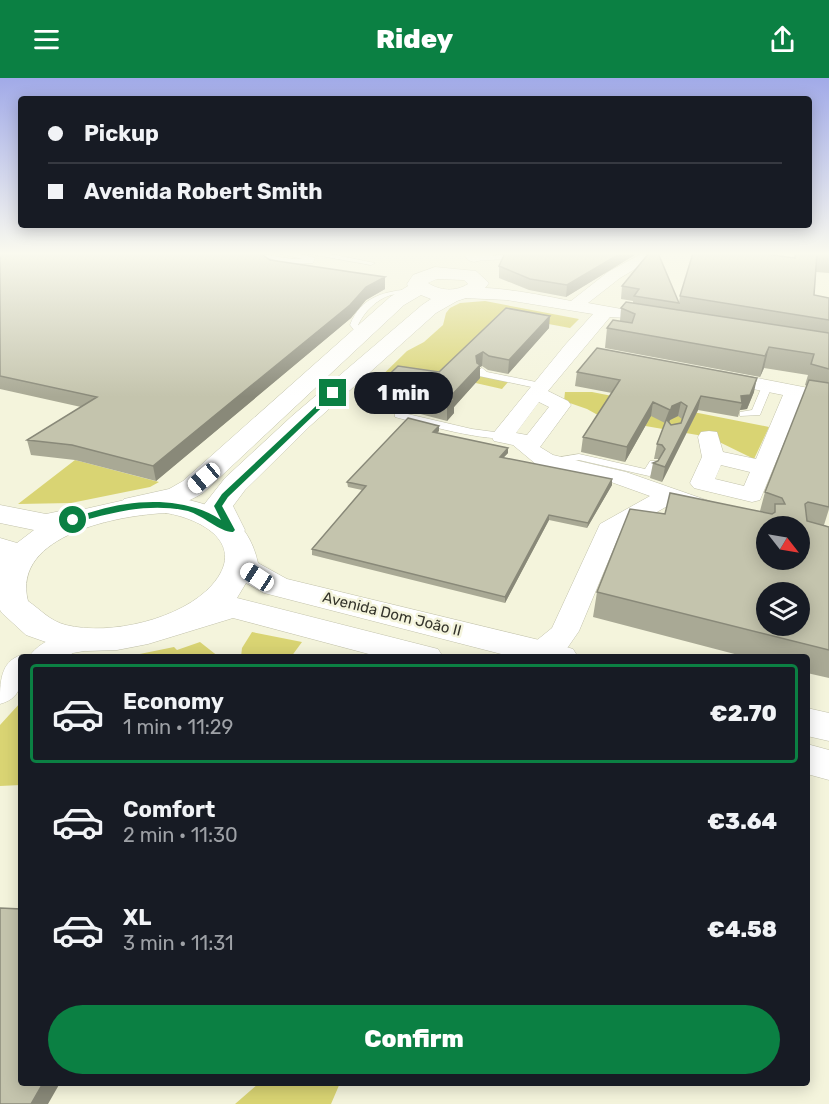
<!DOCTYPE html>
<meta charset="utf-8">
<style>
:root{--surface:#171b24;--page:#242831;--text:#f1f3f6;--muted:#9ea1a6;--line:#363941;--accent:#0b8043}
body{margin:0;font-family:Rubik,sans-serif;background:var(--page);color:var(--text);height:100vh;display:flex;flex-direction:column;font-size:22px;white-space:nowrap}
*{box-sizing:border-box;margin:0}
p{font-size:20px;color:var(--muted)}
.icon{flex:none;width:33px;height:33px;fill:none;stroke:currentColor;stroke-width:2;stroke-linecap:round;stroke-linejoin:round}
.map{position:relative;flex:1;overflow:hidden}
.drawer{position:absolute;left:18px;top:576px;width:792px;height:432px;display:flex;flex-direction:column;background:var(--surface);border-radius:6px;box-shadow:0 3px 15px #0003}
.drawer>*{flex:none}
.hud{position:absolute;left:18px;top:18px;width:794px;height:132px;border-radius:6px;box-shadow:0 3px 15px #0003;display:grid;align-content:center;height:132px;padding:0 30px;background:var(--surface)}
.needle{width:39px;rotate:121deg}
.controls{position:absolute;left:756px;top:438px;display:grid;gap:12px}
.controls a{display:grid;place-items:center;width:54px;height:54px;border-radius:50%;background:var(--surface);box-shadow:0 3px 15px #0003;font-size:30px}
.end{position:absolute;width:27px;height:27px;margin:-14px;border:8px solid #0b8043;background:#fff;box-shadow:0 0 0 3px #fff}
.from{border-radius:50%}
.bubble{position:absolute;height:42px;border-radius:21px;background:var(--surface);box-shadow:0 3px 15px #0003;font-size:20px;font-weight:800;line-height:42px;text-align:center}
.car{position:absolute;width:18px;height:36px;margin:-18px -9px;border-radius:8px;box-shadow:0 0 4px 2px #0007;background:linear-gradient(#fff 24%,#345 0 40%,#fff 0 76%,#345 0 86%,#fff 0)}
.hud b{display:flex;align-items:center;gap:21px;height:57px;font-size:22px}
.hud b+b{border-top:2px solid var(--line)}
.hud i{width:15px;height:15px;background:var(--text)}
ul{padding:10px 0 0;list-style:none}
li{display:flex;align-items:center;gap:18px;height:99px;margin:0 12px 9px;padding:0 18px;border:3px solid transparent;border-radius:6px}
li div{flex:1}
li b{display:block;font-size:22px}
li em{font-style:normal;font-weight:800}
li.current{border-color:var(--accent)}
li>.icon{width:54px;height:54px;stroke-width:1.5}
.action{display:flex;gap:12px;margin-top:auto;padding:12px 30px}
.action a{flex:1;height:69px;border-radius:36px;background:var(--accent);color:#fff;font-size:24px;font-weight:800;line-height:69px;text-align:center}
header{display:flex;justify-content:space-between;align-items:center;height:78px;padding:0 30px;background:var(--accent);color:#fff;font-size:27px;font-weight:800}
.map>svg:first-child{display:block}
.green{fill:#d9d473}
.lines{fill:none;stroke-linecap:round;stroke-linejoin:round}
.service-casing{stroke:#c2c2ab;stroke-width:1}
.minor-casing{stroke:#c2c2ab;stroke-width:1}
.tertiary-casing{stroke:#c2c2ab;stroke-width:1}
.secondary-casing{stroke:#c2c2ab;stroke-width:1}
.trunk-casing{stroke:#c2c2ab;stroke-width:1}
.service{fill:#fff;fill-rule:evenodd}
.minor{fill:#fff;fill-rule:evenodd}
.tertiary{fill:#fff;fill-rule:evenodd}
.secondary{fill:#fff;fill-rule:evenodd}
.trunk{fill:#fff;fill-rule:evenodd}
.wall{fill:#a9a995;fill-rule:evenodd}
.shaded-wall{fill:#898979}
.building{fill:#c4c4ad;stroke:#898979;stroke-width:1.5;fill-rule:evenodd}
.route{fill:#0b8043}
.labels{text-anchor:middle;dominant-baseline:central;stroke-width:5;stroke-linejoin:round;paint-order:stroke}
.street-label{font-size:15px;fill:#34342b;stroke:#f4f4dc}
</style>
<header><svg class="icon" aria-label="menu" viewBox="0 0 24 24"><path d="M4 6h16M4 12h16M4 18h16"/></svg>Ridey<svg class="icon" aria-label="share" viewBox="0 0 24 24"><path d="M12 15V3M7 8l5-5 5 5M5 13v7h14v-7"/></svg></header>
<div class="map">
<svg width="829" height="1026" viewBox="0 0 829 1026">
<rect width="100%" height="100%" fill="#f4f4dc"/>
<path class="green" d="M485 223 579 241 570 250 527 242 495 241 450 284 508 304 502 311 436 296 399 298 376 320 362 317 407 273 424 264 443 247 446 235 450 230 460 225Z
M565 314H592L769 349 754 381 709 359 605 341 587 331 564 323Z
M75 382 159 404 150 409 71 425 18 426Z
M252 554 302 564 291 579H241L242 570Z
M200 564 219 579H125L174 569 177 572Z
M21 624V707L0 708V647Z
M259 1005H340L331 1026H235Z"/>
<g class="lines">
<g class="service-casing">
<path id="service" d="M249 175C267 175 285 182 303 181L276 175H296L315 180 313 185 291 186Z
M305 175H325L375 185 371 187Z
M520 176 524 178 523 180 472 183 468 181 472 179Z
M413 211H416V215C408 216 399 215 391 217 377 221 364 234 358 247L366 256 365 258H359L350 247C361 218 385 213 413 211Z
M482 290 487 294 541 305 546 308 541 311 479 298 477 293Z
M767 305 772 308 760 337 740 338V334L752 332 762 308Z
M399 334 472 351 502 355 507 358C496 367 413 344 395 339V335Z
M579 376 645 391 650 383H658L660 385 653 397 649 398 579 382 569 384 565 389 561 390 555 387 561 379Z"/>
</g>
<g class="minor-casing">
<path id="minor" d="M643 175H662L620 200 588 225 627 232 630 236 627 240 610 239 548 313 568 323 571 327 540 369 553 377 626 394 775 446 777 448H766V458L671 426 620 455 579 553 568 569 554 579H530L526 574 531 567 552 550 600 446 650 418 611 404 537 387 513 367 494 363 491 358 565 267 593 236 507 222 464 220 456 215C467 201 551 219 571 223L608 194ZM539 324 549 329 527 357 516 355Z
M721 293 829 314V326L802 321 760 422 752 424 702 412 694 410 690 405 702 379 698 359 701 354 709 353 717 354 723 374 756 381 783 317 714 303 711 299 714 295ZM721 387 750 394 744 408 715 401Z
M96 553 106 555 110 562 106 569 73 575 66 579H29C43 557 73 556 96 553Z
M21 577 28 579H21C21 601 25 619 0 626 0 604 0 584 21 577Z"/>
</g>
<g class="tertiary-casing">
<path id="tertiary" d="M435 189 476 193 489 205 481 215 457 223 436 235 310 348 245 412 233 428 245 452 241 458 230 461 219 458 203 428 225 400 292 338 422 227 431 221 421 217 404 227 203 415C184 427 146 439 124 433L119 427 124 421 169 411 183 403 390 219 408 208 407 206 413 197ZM437 201 464 202 468 206C455 214 440 213 428 205Z"/>
</g>
<g class="secondary-casing">
<path id="secondary" d="M166 418C212 425 247 435 258 485L287 501 560 567 573 571 578 579H513L264 515 246 505 237 520 438 571 443 579H380L233 540 148 566 117 572 87 573 60 569 26 557 2 535 0 532V460L17 465 34 452 0 445V427L46 436 70 431 76 433 138 419ZM166 435C202 441 248 466 212 507 182 541 110 558 66 547 50 543 41 532 28 523 11 456 121 437 166 435Z
M807 630 829 635V663L807 658Z
M807 666 829 672V702L807 696Z"/>
</g>
<g class="trunk-casing">
<path id="trunk" d="M467 175H494L491 179 474 184 468 182 465 178Z"/>
</g>
<use href="#service" class="service"/>
<use href="#minor" class="minor"/>
<use href="#tertiary" class="tertiary"/>
<use href="#secondary" class="secondary"/>
<use href="#trunk" class="trunk"/>
</g>
<path class="wall" d="M0 175 270 182 385 211 366 222 351 240 156 403 75 382 31 377 27 362 81 329 0 311Z
M638 175 566 219 529 212 499 200V188Z
M649 175 679 225 678 232 680 218 794 180 795 175H829V195L816 194 814 217 829 220V431L824 447 829 449V600L807 595V579H746L593 539 597 514 665 436 760 433 765 414 807 308 805 307 808 297 764 290 760 299 605 270 607 250 620 243 621 230 633 225V223L621 221 622 208Z
M506 230 549 250 508 296 488 292 482 288 480 289V300L454 329V335L447 343 390 328V324L377 322V308L439 294Z
M577 294 754 314 747 331 740 332 738 339 698 332 662 404 650 400 653 385 658 383 659 381H654L657 366 665 345 651 338 625 384 581 374 583 359 612 315 575 308ZM678 338 682 341 681 345 671 347 669 344 670 342Z
M439 353 437 355 508 375 503 380 612 407 587 450 549 442 505 525 312 477V471L362 412 348 409 347 404Z"/>
<path class="shaded-wall" d="M621 175H638L566 219 567 207Z
M385 199V211L366 222 351 240 156 403 153 388 366 209Z
M550 238 549 250 508 296 509 282Z
M769 269 764 290 760 299 765 278Z
M483 274 482 288 480 289V300L454 329V335L447 343V329L449 320 476 278Z
M757 300 754 314 747 331 740 332 742 325 741 318Z
M701 318 698 332 662 404 665 389Z
M653 324 651 338 625 384 627 369Z
M681 324 678 338 670 342 665 356 667 342 672 328Z
M439 348V353L433 359V354Z
M508 370V375L499 384 500 379Z
M612 401V407L587 450 588 445Z
M549 437V442L505 525V519Z
M43 1005H60L48 1026H31Z"/>
<path class="building" d="M0 175H260L270 182 385 199 366 209 350 227 153 388 72 367 27 362 97 319 0 298Z
M505 175H621L567 207 530 201 499 188Z
M649 175H658L679 225 634 218 639 211 622 208Z
M693 175H756L795 180 796 175H817L814 217 829 220V242L680 218Z
M626 224 829 255V291L811 286 814 276 769 269 765 278 607 250 613 242 632 245 635 236 621 230Z
M506 230 550 238 509 282 489 278 483 274 476 278 477 285 480 287 449 320 454 321 447 329 389 314 393 311 377 308 398 288 439 294Z
M597 270 757 300 750 317 741 318 742 325 701 318 665 389 653 385 658 383 665 371 662 367 657 366 670 332 653 324 627 369 583 359 620 302 577 294ZM681 324 687 328 681 345 671 347 667 342 672 328Z
M809 302 829 305V429L808 424 805 426 807 443 829 449V572L597 514 630 431 665 436 670 415 772 436 775 434V426H785L782 420 765 414ZM766 448H800V482H766ZM766 514H800V548H766Z
M408 340 439 348 433 354 508 370 500 379 612 401 588 445 549 437 505 519 312 471 366 408 347 404Z
M0 830 21 831V1005H43L31 1026H0Z"/>
<linearGradient id="sky" x2="0" y2="1"><stop stop-color="#a1aae8"/><stop offset="0.55" stop-color="#fafaef"/><stop offset="1" stop-color="#fafaef" stop-opacity="0"/></linearGradient>
<rect width="829" height="319" fill="url(#sky)"/>
<path class="route" d="M331 314 337 315 228 419 222 428 235 452 233 454C222 455 202 437 188 433 148 424 112 435 73 445L69 442C76 437 86 436 95 433 134 421 185 418 221 442L214 428 222 416Z"/>
<g class="labels">
<g class="street-label">
<text transform="translate(392 536) rotate(14)">Avenida Dom João II</text>
</g>
</g>
</svg>
<div class="controls">
<a><svg class="needle" viewBox="-14 -14 28 28"><path d="M0-13l5 13h-10z" fill="#e53935"/><path d="M0 13l5-13h-10z" fill="#9ea1a6"/></svg></a>
<a><svg class="icon" aria-label="layers" viewBox="0 0 24 24"><path d="M12 4l9 5-9 5-9-5zM3 14l9 5 9-5"/></svg></a>
</div>
<i class="end from" style="left:73px;top:442px"></i>
<i class="end" style="left:333px;top:315px"></i>
<div class="bubble" style="left:354px;top:294px;width:99px">1 min</div>
<i class="car" style="left:204px;top:400px;rotate:230deg"></i>
<i class="car" style="left:257px;top:499px;rotate:303deg"></i>
<div class="hud">
<b><i class="from"></i>Pickup</b>
<b><i></i>Avenida Robert Smith</b>
</div>
<section class="drawer">
<ul>
<li class="current"><svg class="icon" aria-label="car" viewBox="0 0 24 24"><path d="M5 17H2v-5l4-1 3-4h7l3 4 3 1v5h-3M9 17h6M6 11h13"/><circle cx="7" cy="17" r="2"/><circle cx="17" cy="17" r="2"/></svg><div><b>Economy</b><p>1 min · 11:29</p></div><em>€2.70</em></li>
<li><svg class="icon" aria-label="car" viewBox="0 0 24 24"><path d="M5 17H2v-5l4-1 3-4h7l3 4 3 1v5h-3M9 17h6M6 11h13"/><circle cx="7" cy="17" r="2"/><circle cx="17" cy="17" r="2"/></svg><div><b>Comfort</b><p>2 min · 11:30</p></div><em>€3.64</em></li>
<li><svg class="icon" aria-label="car" viewBox="0 0 24 24"><path d="M5 17H2v-5l4-1 3-4h7l3 4 3 1v5h-3M9 17h6M6 11h13"/><circle cx="7" cy="17" r="2"/><circle cx="17" cy="17" r="2"/></svg><div><b>XL</b><p>3 min · 11:31</p></div><em>€4.58</em></li>
</ul>
<div class="action"><a>Confirm</a></div>
</section>
</div>
